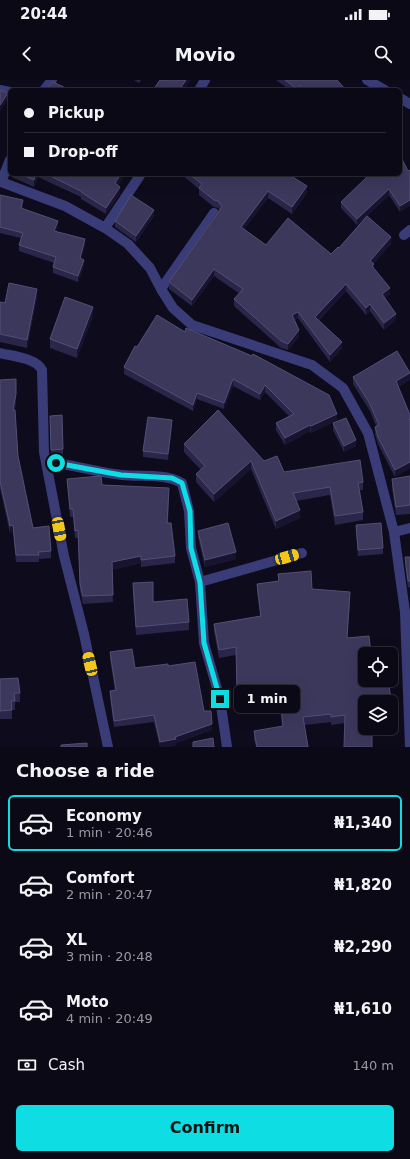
<!DOCTYPE html>
<meta charset="utf-8">
<style>
:root{--surface:#0a0915;--page:#13121e;--text:#f1f3f6;--muted:#999aa0;--line:#2a2a34;--accent:#0edde4}
body{margin:0;font-family:"DejaVu Sans",sans-serif;background:var(--page);color:var(--text);height:100vh;display:flex;flex-direction:column;font-size:15px;white-space:nowrap}
*{box-sizing:border-box;margin:0}
p{font-size:13px;color:var(--muted)}
.icon{flex:none;width:22px;height:22px;fill:none;stroke:currentColor;stroke-width:2;stroke-linecap:round;stroke-linejoin:round}
.map{position:relative;height:667px;overflow:hidden}
.drawer{display:flex;flex-direction:column;background:var(--surface);flex:1}
.drawer>*{flex:none}
.guide{position:absolute;left:8px;top:8px;width:394px;height:88px;border-radius:6px;box-shadow:0 4px 16px #0002,0 0 0 1px var(--line);display:grid;align-content:center;height:88px;padding:0 16px;background:var(--surface)}
.tools{position:absolute;left:358px;top:567px;display:grid;gap:8px}
.tools a{display:grid;place-items:center;width:40px;height:40px;border-radius:6px;background:var(--surface);box-shadow:0 4px 16px #0002,0 0 0 1px var(--line);font-size:20px}
.end{position:absolute;width:18px;height:18px;margin:-9px;border:5px solid #0edde4;background:#111;box-shadow:0 0 0 2px #111}
.from{border-radius:50%}
.bubble{position:absolute;height:28px;border-radius:6px;background:var(--surface);box-shadow:0 4px 16px #0002,0 0 0 1px var(--line);font-size:13px;font-weight:700;line-height:28px;text-align:center}
.car{position:absolute;width:12px;height:24px;margin:-12px -6px;border-radius:5px;box-shadow:0 0 3px 1px #0007;background:linear-gradient(#f5c518 24%,#345 0 40%,#f5c518 0 76%,#345 0 86%,#f5c518 0)}
.guide b{display:flex;align-items:center;gap:14px;height:38px;font-size:15px}
.guide b+b{border-top:1px solid var(--line)}
.guide i{width:10px;height:10px;background:var(--text)}
ul{padding:0;list-style:none}
li{display:flex;align-items:center;gap:12px;height:56px;margin:0 8px 6px;padding:0 8px;border:2px solid transparent;border-radius:6px}
li div{flex:1}
li b{display:block;font-size:15px}
li em{font-style:normal;font-weight:700}
li.current{border-color:var(--accent)}
li>.icon{width:36px;height:36px;stroke-width:1.5}
h2{padding:0 16px;font-size:18px;line-height:48px}
.pay{display:flex;align-items:center;gap:10px;height:44px;padding:0 16px;font-size:15px}
.pay p{margin-inline-start:auto}
.primary-button{display:flex;gap:8px;margin-top:auto;padding:8px 16px}
.primary-button a{flex:1;height:46px;border-radius:6px;background:var(--accent);color:#111;font-size:16px;font-weight:700;line-height:46px;text-align:center}
.status{display:flex;justify-content:space-between;align-items:center;height:28px;padding:0 20px;background:var(--surface);direction:ltr}
.status svg{height:11px;fill:currentColor}
header{display:flex;justify-content:space-between;align-items:center;height:52px;padding:0 16px;background:var(--surface);font-size:18px;font-weight:700}
.map>svg:first-child{display:block}
.lines{fill:none;stroke-linecap:round;stroke-linejoin:round}
.minor{stroke:#3a3c78;stroke-width:10}
.wall{fill:#2a2649}
.shaded-wall{fill:#18142f}
.building{fill:#3c385c;stroke:#524f75}
.route{stroke:#0edde4;stroke-width:5}
</style>
<div class="status"><b>20:44</b><svg viewBox="0 0 49 12"><path d="M0 12V9h3v3zM5 12V6h3v6zM10 12V3h3v9zM15 12V0h3v12zM26 1h20v11H26zM47 4h2v5h-2z"/></svg></div>
<header><svg class="icon" aria-label="back" viewBox="0 0 24 24"><path d="M15 5l-7 7 7 7"/></svg>Movio<svg class="icon" aria-label="search" viewBox="0 0 24 24"><circle cx="10" cy="10" r="6"/><path d="M15 15l6 6"/></svg></header>
<div class="map">
<svg width="410" height="667" viewBox="0 0 410 667">
<rect width="100%" height="100%" fill="#0e0c1c"/>
<g class="lines">
<path class="minor" d="M367 0 385 10
M0 10 10 12
M44 10 52 0
M199 10 205 0
M400 18 410 24
M10 80 1 102 65 126 105 148 128 164 150 188 161 209 173 228 192 245 312 285 343 308 368 353 394 452 405 532 410 667
M105 148 141 94
M404 155 410 150
M161 209 214 133
M0 273C12 276 36 278 42 290L44 372 64 476 84 554 108 667
M46 382C72 384 96 392 122 395 142 397 164 393 182 403L189 431 191 468 200 502 204 563 220 619 227 667
M394 452 410 448
M200 502 302 473"/>
</g>
<path class="wall" d="M134 0H141L139 3Z
M276 0H337L346 10H290Z
M408 91 400 132 389 115 367 136 391 164 373 184 374 188 390 214 385 218 396 240 384 250 370 231 366 235 346 211 319 240 342 268 330 282 298 238 295 240 299 257 288 270 281 268 234 226V219L240 214 214 196 192 226 169 209V202L219 130 218 128 214 127 199 115V109L181 94H288L307 113 292 134 268 118 244 149 266 165 331 174 339 168 366 137 357 145 341 128V122Z
M12 94H125L118 105 120 113 106 134 81 119V117L38 97 34 107 12 97Z
M0 115 23 126 22 129 58 147 56 151 85 165 81 179 84 186 78 202 53 193V187L54 183 19 171V165L21 158 0 153Z
M154 136 136 162 115 147V141Z
M37 217 27 268 0 262V222L5 223Z
M93 236 77 278 50 268V259Z
M185 252 337 340 311 353 310 351 285 365 276 350V343L289 336 265 312 260 320 233 306 224 329 197 319 193 331 124 294V287L137 267Z
M353 297 410 300 398 307 395 397 378 364 375 354V347L376 346 370 331 353 304Z
M0 300 16 321 15 330 18 376 33 448 51 471V478L39 479V482H16L13 452 10 453 0 408Z
M50 342 63 369V375L51 376Z
M333 343 356 366 344 372 333 350Z
M172 346 168 380 143 377V371Z
M184 364 264 381 284 392 363 402V410H360L363 432V440L335 445 330 415 296 421 300 438 276 449 251 389 214 422 196 402V394L201 390 184 372Z
M410 396V434L396 435 392 408V399Z
M67 399 169 415 168 443 175 476V483L141 487V483L112 490 113 522 83 524 80 511 78 458H75L73 437H70Z
M356 445 383 468V474L358 476Z
M198 451 236 479 205 487 198 457Z
M405 477H410V507L408 508 405 484Z
M278 494 312 509 350 519 347 558 365 600 380 607 391 618V622H365L345 643 331 645V642L304 645 308 667H256L254 659V651L282 646 279 616 237 619 236 575 219 578 214 551V544L260 536 257 511V504L278 501Z
M133 503 153 522 189 542V550L136 555 133 512Z
M110 572 135 588 168 586 204 631 212 650 176 663V665L167 667H160L154 642 114 647 110 617V611L115 610 110 579Z
M0 599 20 613V622H15V630H12V639H0Z"/>
<path class="shaded-wall" d="M186 0H191L184 10H179Z
M300 5V10H297V9Z
M8 13V19L0 31V25Z
M36 94H38V97L34 107V100Z
M121 94H125L115 110V103Z
M307 106V113L292 134V127Z
M120 107V113L106 134V128Z
M389 109V115L357 145V139Z
M268 111V118L241 153V147Z
M23 120V126L21 135V128Z
M410 120V126L400 132V126Z
M154 130V136L136 162V156Z
M58 141V147L54 157V151Z
M391 157V164L370 188V181Z
M85 159V165L80 185V178Z
M84 180V186L78 202V196Z
M214 189V196L192 226V220Z
M346 204V211L315 243V237Z
M390 208V214L382 221V214Z
M37 209V217L27 268V260Z
M370 224V231L366 235V228Z
M93 227V236L77 278V269Z
M298 232V238L292 241V235Z
M396 234V240L384 250V243Z
M299 250V257L288 270V264Z
M342 262V268L330 282V275Z
M410 293V300L396 308V301Z
M233 299V306L224 329V323Z
M265 305V312L260 320V314Z
M197 313V319L193 331V325Z
M16 314V321L13 337V330Z
M337 334V340L311 353V346Z
M172 340V346L168 380V374Z
M310 345V351L285 365V358Z
M356 360V366L344 372V366Z
M251 381V389L214 422V414Z
M410 382V389L395 397V390Z
M300 430V438L276 449V441Z
M13 445V452L10 453V446Z
M236 472V479L205 487V480Z
M141 476V483L112 490V482Z
M350 512V519L347 566V558Z
M212 644V650L176 663V665L167 667H160V662Z"/>
<path class="building" d="M160 0H186L179 10H153Z
M285 0H337L346 10H304L300 5 297 9Z
M53 2 70 10H46Z
M0 10 8 13 0 25Z
M400 75 408 91 410 90V120L400 126 389 109 357 139 341 122 370 94H400Z
M20 94H36L34 100Z
M46 94H121L115 103 120 107 106 128 81 112V111Z
M189 94H288L307 106 292 127 268 111 241 147 266 165 288 138 331 174 338 167 339 168 367 136 391 157 370 181 374 184 372 186 390 208 382 214 396 234 384 243 370 224 366 228 346 204 315 237 342 262 330 275 298 232 292 235 299 250 288 264 281 261 234 219 243 209 214 189 192 220 169 202 222 127 218 121 214 120 199 108 202 104Z
M0 115 23 120 21 128 58 141 54 151 85 159 80 178 84 180 78 196 53 187 56 177 19 165 23 153 0 147Z
M131 115 154 130 136 156 115 141Z
M9 203 37 209 27 260 0 254V222L5 223Z
M65 217 93 227 77 269 50 259Z
M157 235 185 252 186 248 252 276 253 274 329 315 337 334 311 346 310 345 285 358 276 343 294 334 265 305 260 314 233 299 224 323 197 313 193 325 124 287 135 266 137 267Z
M397 271 410 293 396 301 410 335V339L409 340 410 342V382L395 390 378 357 375 347 379 345 370 324 353 297Z
M16 299V314L13 330H15L18 376 33 448 49 446 51 471 38 472 39 475H16L13 445 10 446 0 401V300Z
M218 330 264 381 277 376 284 392 360 380 363 402 358 403 363 432 335 436 330 407 293 413 300 430 276 441 251 381 214 414 196 394 205 386 184 364Z
M62 335 63 369 51 370 50 336Z
M148 337 172 340 168 374 143 371Z
M346 338 356 360 344 366 333 343Z
M101 396 102 405 169 408 167 443H171L175 476 141 480V476L112 482 113 515 83 516 80 504 78 450 75 451 73 429H70L67 399Z
M410 396V425L396 427 392 399Z
M228 443 236 472 205 480 198 451Z
M381 443 383 468 358 470 356 445Z
M405 477H410V501H408Z
M311 491 312 509 350 512 347 558 369 556 371 574H365V600H379L380 607 389 606 391 618 383 619 384 622H365V648H372V667H344L345 635 331 637V634L303 637 308 667H257L254 651 283 646 279 608 237 612 236 567 219 570 214 544 261 536 257 504 279 501 278 494Z
M153 502V522L187 519 189 542 136 547 133 503Z
M132 569 135 588 168 584V586L195 582 204 631H211L212 644 175 657 176 659 160 662 154 635 114 641 110 611 116 610 110 572Z
M18 598 20 613H14L15 621H11L12 630 0 631V599Z
M213 658 214 667H193V662Z
M87 663V667H61V665Z"/>
<g class="lines">
<path class="route" d="M56 383 121 395 172 398 182 403 190 431 191 468 200 502 204 563 220 619"/>
</g>
</svg>
<div class="tools">
<a><svg class="icon" aria-label="locate" viewBox="0 0 24 24"><circle cx="12" cy="12" r="6"/><path d="M12 2v4M12 18v4M2 12h4M18 12h4"/></svg></a>
<a><svg class="icon" aria-label="layers" viewBox="0 0 24 24"><path d="M12 4l9 5-9 5-9-5zM3 14l9 5 9-5"/></svg></a>
</div>
<i class="end from" style="left:56px;top:383px"></i>
<i class="end" style="left:220px;top:619px"></i>
<div class="bubble" style="left:234px;top:605px;width:66px">1 min</div>
<i class="car" style="left:59px;top:449px;rotate:169deg"></i>
<i class="car" style="left:287px;top:477px;rotate:74deg"></i>
<i class="car" style="left:90px;top:584px;rotate:347deg"></i>
<div class="guide">
<b><i class="from"></i>Pickup</b>
<b><i></i>Drop-off</b>
</div>
</div>
<section class="drawer">
<h2>Choose a ride</h2>
<ul>
<li class="current"><svg class="icon" aria-label="car" viewBox="0 0 24 24"><path d="M5 17H2v-5l4-1 3-4h7l3 4 3 1v5h-3M9 17h6M6 11h13"/><circle cx="7" cy="17" r="2"/><circle cx="17" cy="17" r="2"/></svg><div><b>Economy</b><p>1 min · 20:46</p></div><em>₦1,340</em></li>
<li><svg class="icon" aria-label="car" viewBox="0 0 24 24"><path d="M5 17H2v-5l4-1 3-4h7l3 4 3 1v5h-3M9 17h6M6 11h13"/><circle cx="7" cy="17" r="2"/><circle cx="17" cy="17" r="2"/></svg><div><b>Comfort</b><p>2 min · 20:47</p></div><em>₦1,820</em></li>
<li><svg class="icon" aria-label="car" viewBox="0 0 24 24"><path d="M5 17H2v-5l4-1 3-4h7l3 4 3 1v5h-3M9 17h6M6 11h13"/><circle cx="7" cy="17" r="2"/><circle cx="17" cy="17" r="2"/></svg><div><b>XL</b><p>3 min · 20:48</p></div><em>₦2,290</em></li>
<li><svg class="icon" aria-label="car" viewBox="0 0 24 24"><path d="M5 17H2v-5l4-1 3-4h7l3 4 3 1v5h-3M9 17h6M6 11h13"/><circle cx="7" cy="17" r="2"/><circle cx="17" cy="17" r="2"/></svg><div><b>Moto</b><p>4 min · 20:49</p></div><em>₦1,610</em></li>
</ul>
<div class="pay"><svg class="icon" aria-label="cash" viewBox="0 0 24 24"><path d="M3 7h18v10H3z"/><circle cx="12" cy="12" r="2"/></svg>Cash<p>140 m</p></div>
<div class="primary-button"><a>Confirm</a></div>
</section>
